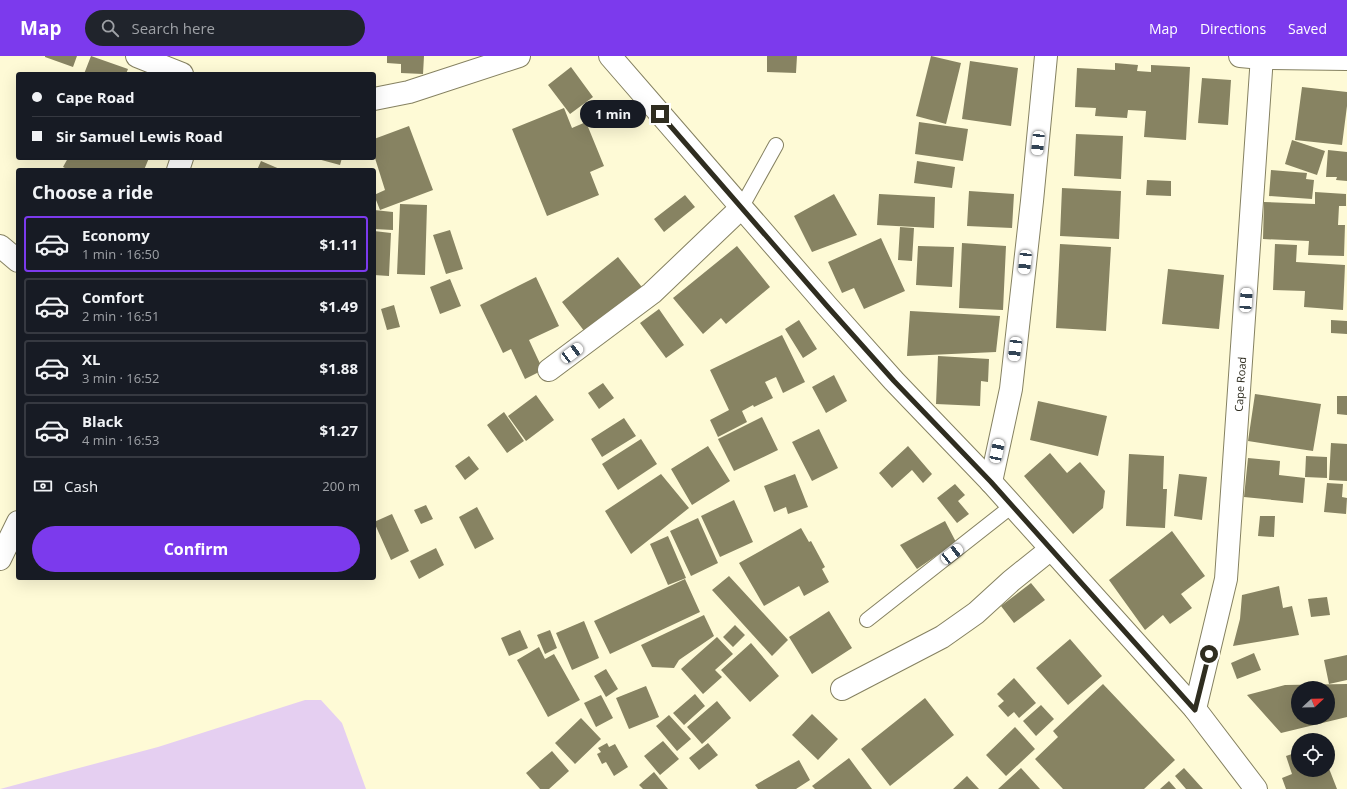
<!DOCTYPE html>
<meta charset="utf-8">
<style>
:root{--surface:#171b24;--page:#20242c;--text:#f1f3f6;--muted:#9ea1a6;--line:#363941;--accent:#7c3aed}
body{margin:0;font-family:"Open Sans",sans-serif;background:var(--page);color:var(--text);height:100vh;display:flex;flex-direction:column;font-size:15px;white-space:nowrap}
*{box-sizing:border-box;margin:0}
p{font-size:13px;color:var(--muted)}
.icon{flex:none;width:22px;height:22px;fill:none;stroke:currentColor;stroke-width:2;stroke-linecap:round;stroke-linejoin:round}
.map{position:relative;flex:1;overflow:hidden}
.details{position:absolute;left:16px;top:112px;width:360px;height:412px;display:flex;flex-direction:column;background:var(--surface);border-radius:4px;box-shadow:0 4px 16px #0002}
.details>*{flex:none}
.guide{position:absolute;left:16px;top:16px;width:360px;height:88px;border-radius:4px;box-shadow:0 4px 16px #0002;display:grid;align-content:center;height:88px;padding:0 16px;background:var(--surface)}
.needle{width:26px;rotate:68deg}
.fabs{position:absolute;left:1291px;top:625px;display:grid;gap:8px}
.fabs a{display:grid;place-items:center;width:44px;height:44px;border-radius:50%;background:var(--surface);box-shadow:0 4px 16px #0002;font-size:20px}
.end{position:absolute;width:18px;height:18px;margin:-9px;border:5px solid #2f2d20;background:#fff;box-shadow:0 0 0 2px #fff}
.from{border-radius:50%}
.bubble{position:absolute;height:28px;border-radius:14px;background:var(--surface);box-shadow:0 4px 16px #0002;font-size:13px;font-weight:700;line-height:28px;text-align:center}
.car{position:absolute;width:12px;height:24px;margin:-12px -6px;border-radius:5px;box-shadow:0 0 3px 1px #0007;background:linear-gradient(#fff 24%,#345 0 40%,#fff 0 76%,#345 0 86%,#fff 0)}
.guide b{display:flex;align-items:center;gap:14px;height:38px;font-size:15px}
.guide b+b{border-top:1px solid var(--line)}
.guide i{width:10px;height:10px;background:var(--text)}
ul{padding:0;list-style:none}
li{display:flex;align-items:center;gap:12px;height:56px;margin:0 8px 6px;padding:0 8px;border:2px solid var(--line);border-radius:4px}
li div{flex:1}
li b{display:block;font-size:15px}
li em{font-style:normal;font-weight:700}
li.active{border-color:var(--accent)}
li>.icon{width:36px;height:36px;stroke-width:1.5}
h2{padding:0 16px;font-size:18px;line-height:48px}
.pay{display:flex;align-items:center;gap:10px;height:44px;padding:0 16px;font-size:15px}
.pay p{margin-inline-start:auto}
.button{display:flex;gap:8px;margin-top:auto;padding:8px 16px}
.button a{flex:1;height:46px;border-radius:24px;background:var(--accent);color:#fff;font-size:16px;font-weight:700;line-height:46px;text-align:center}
header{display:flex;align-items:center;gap:24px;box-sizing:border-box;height:56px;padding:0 20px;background:var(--accent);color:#fff}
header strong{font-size:19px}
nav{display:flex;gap:22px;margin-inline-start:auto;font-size:14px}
.search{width:280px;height:36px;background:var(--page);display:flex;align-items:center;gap:10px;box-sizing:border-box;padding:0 14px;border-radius:22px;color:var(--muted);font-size:15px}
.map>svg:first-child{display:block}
.green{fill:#e5cff1}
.building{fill:#878362;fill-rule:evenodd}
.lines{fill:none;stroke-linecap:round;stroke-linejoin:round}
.lane-casing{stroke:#858161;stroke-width:16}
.street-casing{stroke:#858161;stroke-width:24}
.secondary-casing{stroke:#858161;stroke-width:24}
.lane{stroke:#fff;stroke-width:14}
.street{stroke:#fff;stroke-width:22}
.secondary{stroke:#fff;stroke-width:22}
.route{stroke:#2f2d20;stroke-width:5}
.labels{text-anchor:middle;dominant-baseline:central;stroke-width:3;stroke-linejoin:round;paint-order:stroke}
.street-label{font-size:11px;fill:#2f2d20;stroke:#fff}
</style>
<header>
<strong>Map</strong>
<div class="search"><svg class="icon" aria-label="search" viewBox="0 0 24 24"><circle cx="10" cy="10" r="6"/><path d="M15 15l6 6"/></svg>Search here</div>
<nav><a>Map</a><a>Directions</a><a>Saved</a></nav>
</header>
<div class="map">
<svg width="1347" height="733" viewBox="0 0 1347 733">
<rect width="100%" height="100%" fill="#fefad6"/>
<path class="green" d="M305 644H321L342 667 366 733H0L158 691Z"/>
<path class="building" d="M45 0H77L73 11 45 1Z
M91 0 128 13 126 18H84Z
M387 0H424L423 18 401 17V8L387 7Z
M767 0H797L796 17 767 16Z
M931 0 961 7 946 68 916 60Z
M970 5 1018 12 1011 70 962 63Z
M1115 7 1138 9 1137 15 1151 16V9L1190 11 1186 84 1144 81 1146 55 1128 54 1127 62 1095 60 1096 52 1075 51 1077 12 1115 14Z
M571 11 593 41 570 58 548 29Z
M1202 22 1231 24 1228 69 1198 67Z
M1302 31 1347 36V50L1342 89 1295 84Z
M564 52 572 72 586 66 604 110 590 116 599 139 547 160 512 73Z
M919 66 968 73 963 105 915 98Z
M409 70 433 134 380 154 374 139 385 134 374 99V83Z
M1076 78 1123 80 1121 123 1074 120Z
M1292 84 1325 95 1317 119 1285 108Z
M1328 94 1347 96V125L1336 124 1337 121H1326Z
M68 102H101L106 104 107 102H149L144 114H69L63 111Z
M314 102H342L340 109Z
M261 105 282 114H257Z
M917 105 955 111 952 132 914 127Z
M1271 114 1307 117 1306 123 1314 124 1312 143 1269 140Z
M1147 124 1171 125V140L1146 139Z
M1062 132 1121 135 1119 183 1060 180Z
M969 135 1014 138 1012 172 967 170Z
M1315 136 1346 138V150H1339L1338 169H1345L1344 200 1308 199 1309 185 1263 183 1264 146 1315 148Z
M834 138 857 179 812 196 794 160Z
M879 138 935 141 934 172 877 169Z
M685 139 695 151 664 176 654 163Z
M400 148 427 149 425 219 397 218Z
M374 154 393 156V174L374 173Z
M900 171 914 172 912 205 898 204Z
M450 174 463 213 446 218 433 179Z
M374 175 391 177 389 220 374 219Z
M881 182 905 235 864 253 854 232 842 237 828 206Z
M962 187 1006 190 1003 254 959 252Z
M1060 188 1111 191 1106 275 1056 272Z
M1275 188 1297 189 1296 206 1345 209 1343 254 1304 251 1305 235 1273 234Z
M737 190 770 231 726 268 721 262 703 278 673 242Z
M918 190 954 191 952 231 916 229Z
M618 201 645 235 588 280 562 246Z
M1168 213 1224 219 1219 273 1162 268Z
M536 221 559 270 529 284 543 314 525 323 511 293 503 297 480 249Z
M450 223 461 250 440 258 430 231Z
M394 249 400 271 387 274 381 253Z
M659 253 684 289 666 302 640 267Z
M910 255 1000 260 996 296 907 300Z
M799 264 817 293 803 302 785 273Z
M1331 264 1347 265V278L1331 277Z
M782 279 805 326 783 337 776 321 765 326 773 342 754 351 753 349 742 355 747 366 718 381 710 364 729 354 710 314Z
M938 300 989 303 988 326 981 325 980 350 936 348Z
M834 319 847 345 826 357 812 331Z
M603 327 614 342 599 353 588 337Z
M1255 338 1321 348 1313 395 1248 385Z
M536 339 554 364 526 385 508 360Z
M1337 340H1347V359L1337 358Z
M1038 345 1107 360 1098 400 1030 384Z
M504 356 524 385 507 397 487 369Z
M762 361 778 394 734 415 718 383Z
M624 362 636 380 602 401 591 383Z
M819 373 838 412 812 425 792 386Z
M641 383 657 408 618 434 602 408Z
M1331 387 1347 388V425L1329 424Z
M708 390 730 425 692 449 671 413Z
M908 390 932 418 923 427 912 414 892 432 879 417Z
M1050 397 1067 417 1080 406 1105 435 1103 452 1073 478 1024 420Z
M1129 398 1164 400 1163 433H1167L1165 472 1126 470Z
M469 400 479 413 465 424 455 410Z
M1306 400 1327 401V422L1305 421Z
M1248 402 1280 405 1279 419 1305 422 1303 447 1244 441Z
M661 418 689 452 631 498 605 455Z
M795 418 808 451 788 458 786 451 774 456 764 430Z
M1179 418 1207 421 1202 464 1174 460Z
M1327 427 1343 428 1342 441 1347 442 1346 458 1324 456Z
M955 428 965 439 958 445 969 458 957 467 937 442Z
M734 444 753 486 720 501 701 460Z
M426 449 433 463 421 468 414 454Z
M477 451 494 483 475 493 459 461Z
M392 458 409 495 391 504 374 466Z
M1260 460H1275L1274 481 1258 480Z
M698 462 718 507 691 520 670 475Z
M945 465 956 486 917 513 900 489Z
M801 472 809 486 811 485 825 511 822 513 829 526 804 540 799 530 764 550 739 507Z
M1172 475 1205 520 1181 538 1192 552 1170 568 1163 559 1145 574 1109 524Z
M668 480 686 522 668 529 650 488Z
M436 492 444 509 419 523 410 505Z
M729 520 788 584 772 600 712 534Z
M685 523 700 556 610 598 594 565Z
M1031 527 1045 544 1014 567 1001 550Z
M1279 530 1283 552 1292 550 1299 579 1233 590 1240 563 1242 539Z
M1327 541 1330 559 1311 561 1308 543Z
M829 555 852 592 812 618 789 581Z
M704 559 714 580 679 604 674 612 652 611 641 589Z
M584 565 599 602 572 614 556 577Z
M735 569 745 579 733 591 723 581Z
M520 574 528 592 509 600 501 582Z
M550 574 557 592 545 598 537 579Z
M717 581 733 598 715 614 722 621 703 638 681 613Z
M1070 583 1102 620 1068 649 1036 612Z
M751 587 779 620 750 646 721 614Z
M539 591 545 603 554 598 580 644 548 661 517 604Z
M1254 597 1261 614 1237 623 1231 607Z
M1347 599V624L1329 628 1324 604Z
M606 613 618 633 606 641 594 620Z
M1014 622 1036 647 1019 662 1014 656 1008 661 998 650 1004 645 997 638Z
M1103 628 1175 704 1144 733H1063L1035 703 1058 681 1053 675Z
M1347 628V661L1281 677 1247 639 1285 629ZM1298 632H1328V662H1298Z
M646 630 659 661 629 673 616 642Z
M695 638 705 650 684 669 673 657Z
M601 639 613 662 596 671 584 647Z
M925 642 954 679 890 730 861 693Z
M717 645 731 662 702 688 687 671Z
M1041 649 1054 663 1036 680 1023 665Z
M812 658 838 683 818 704 792 679Z
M669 659 691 683 677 695 656 670Z
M581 662 601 683 575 708 555 687Z
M1015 671 1035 693 1006 720 986 699Z
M663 685 679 703 660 719 644 700Z
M607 687 609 691 615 688 628 711 614 720 606 706 602 708 597 698 601 696 598 692Z
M708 687 718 699 699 714 689 702Z
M552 695 569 715 549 733H540L526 717Z
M1298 696V714H1328V710L1337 733H1286L1282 722 1292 718 1286 700Z
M849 702 872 733H815L812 730Z
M799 704 810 724 796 733H758L755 729Z
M1021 712 1040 733H998Z
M1184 712 1203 733H1186L1175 720Z
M654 716 668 733H643L639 729Z
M967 720 979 733H953Z
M1169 725 1176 733H1160Z"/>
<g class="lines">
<g class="lane-casing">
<path id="lane" d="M741 152 776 89
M867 564 1012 450"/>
</g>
<g class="street-casing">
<path id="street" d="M137 0 182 18
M1240 0 1262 2 1347 3
M374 43 409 36 519 0
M178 114 182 102
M0 190 18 205
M549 314 652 237 741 152
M991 426 1011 333 1032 145 1046 0
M0 503 18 466
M842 633 942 581 976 557 1011 525 1051 493"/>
</g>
<g class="secondary-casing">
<g id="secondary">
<path d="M610 0 827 250 894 325 991 426 1195 653 1256 733"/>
<path id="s1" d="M1195 653 1226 523 1262 0"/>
</g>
</g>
<use href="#lane" class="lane"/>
<use href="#street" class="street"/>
<use href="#secondary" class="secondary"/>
</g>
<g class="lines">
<path class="route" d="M660 58 827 250 894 325 991 426 1195 654 1209 598"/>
</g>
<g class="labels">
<g class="street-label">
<text stroke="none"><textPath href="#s1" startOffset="329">Cape Road</textPath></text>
</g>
</g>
</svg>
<div class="fabs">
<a><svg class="needle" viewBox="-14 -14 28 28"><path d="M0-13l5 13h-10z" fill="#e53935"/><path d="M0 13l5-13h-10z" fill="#9ea1a6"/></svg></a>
<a><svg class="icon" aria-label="locate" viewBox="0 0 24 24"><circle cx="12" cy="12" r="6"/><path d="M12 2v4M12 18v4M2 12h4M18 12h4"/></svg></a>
</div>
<i class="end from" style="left:1209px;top:598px"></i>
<i class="end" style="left:660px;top:58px"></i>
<div class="bubble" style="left:580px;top:44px;width:66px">1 min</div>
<i class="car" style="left:1038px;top:87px;rotate:186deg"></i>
<i class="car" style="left:1025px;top:206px;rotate:186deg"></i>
<i class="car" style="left:1246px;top:244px;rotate:4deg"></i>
<i class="car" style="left:1015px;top:293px;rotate:187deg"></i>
<i class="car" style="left:572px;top:297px;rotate:53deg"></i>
<i class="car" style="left:997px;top:395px;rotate:12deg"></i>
<i class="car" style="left:952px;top:498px;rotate:52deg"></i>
<div class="guide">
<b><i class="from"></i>Cape Road</b>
<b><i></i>Sir Samuel Lewis Road</b>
</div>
<section class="details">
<h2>Choose a ride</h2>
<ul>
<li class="active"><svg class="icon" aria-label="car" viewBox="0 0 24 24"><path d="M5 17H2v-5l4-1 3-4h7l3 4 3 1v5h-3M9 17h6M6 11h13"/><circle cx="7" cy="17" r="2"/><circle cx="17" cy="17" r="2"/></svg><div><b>Economy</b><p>1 min · 16:50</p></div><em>$1.11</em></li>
<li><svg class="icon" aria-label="car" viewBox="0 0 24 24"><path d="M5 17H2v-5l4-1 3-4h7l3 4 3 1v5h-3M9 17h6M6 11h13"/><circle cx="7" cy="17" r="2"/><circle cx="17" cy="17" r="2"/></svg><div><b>Comfort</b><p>2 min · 16:51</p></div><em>$1.49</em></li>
<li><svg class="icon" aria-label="car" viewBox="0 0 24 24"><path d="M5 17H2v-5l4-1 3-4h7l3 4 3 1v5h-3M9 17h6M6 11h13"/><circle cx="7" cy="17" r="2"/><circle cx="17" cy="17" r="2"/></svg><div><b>XL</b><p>3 min · 16:52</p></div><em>$1.88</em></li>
<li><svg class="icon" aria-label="car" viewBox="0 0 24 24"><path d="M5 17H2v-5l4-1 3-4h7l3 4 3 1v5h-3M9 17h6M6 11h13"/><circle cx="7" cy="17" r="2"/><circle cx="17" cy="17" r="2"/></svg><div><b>Black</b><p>4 min · 16:53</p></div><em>$1.27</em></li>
</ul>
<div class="pay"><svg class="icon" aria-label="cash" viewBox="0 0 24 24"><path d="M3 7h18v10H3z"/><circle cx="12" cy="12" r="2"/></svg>Cash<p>200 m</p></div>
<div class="button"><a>Confirm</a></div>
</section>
</div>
